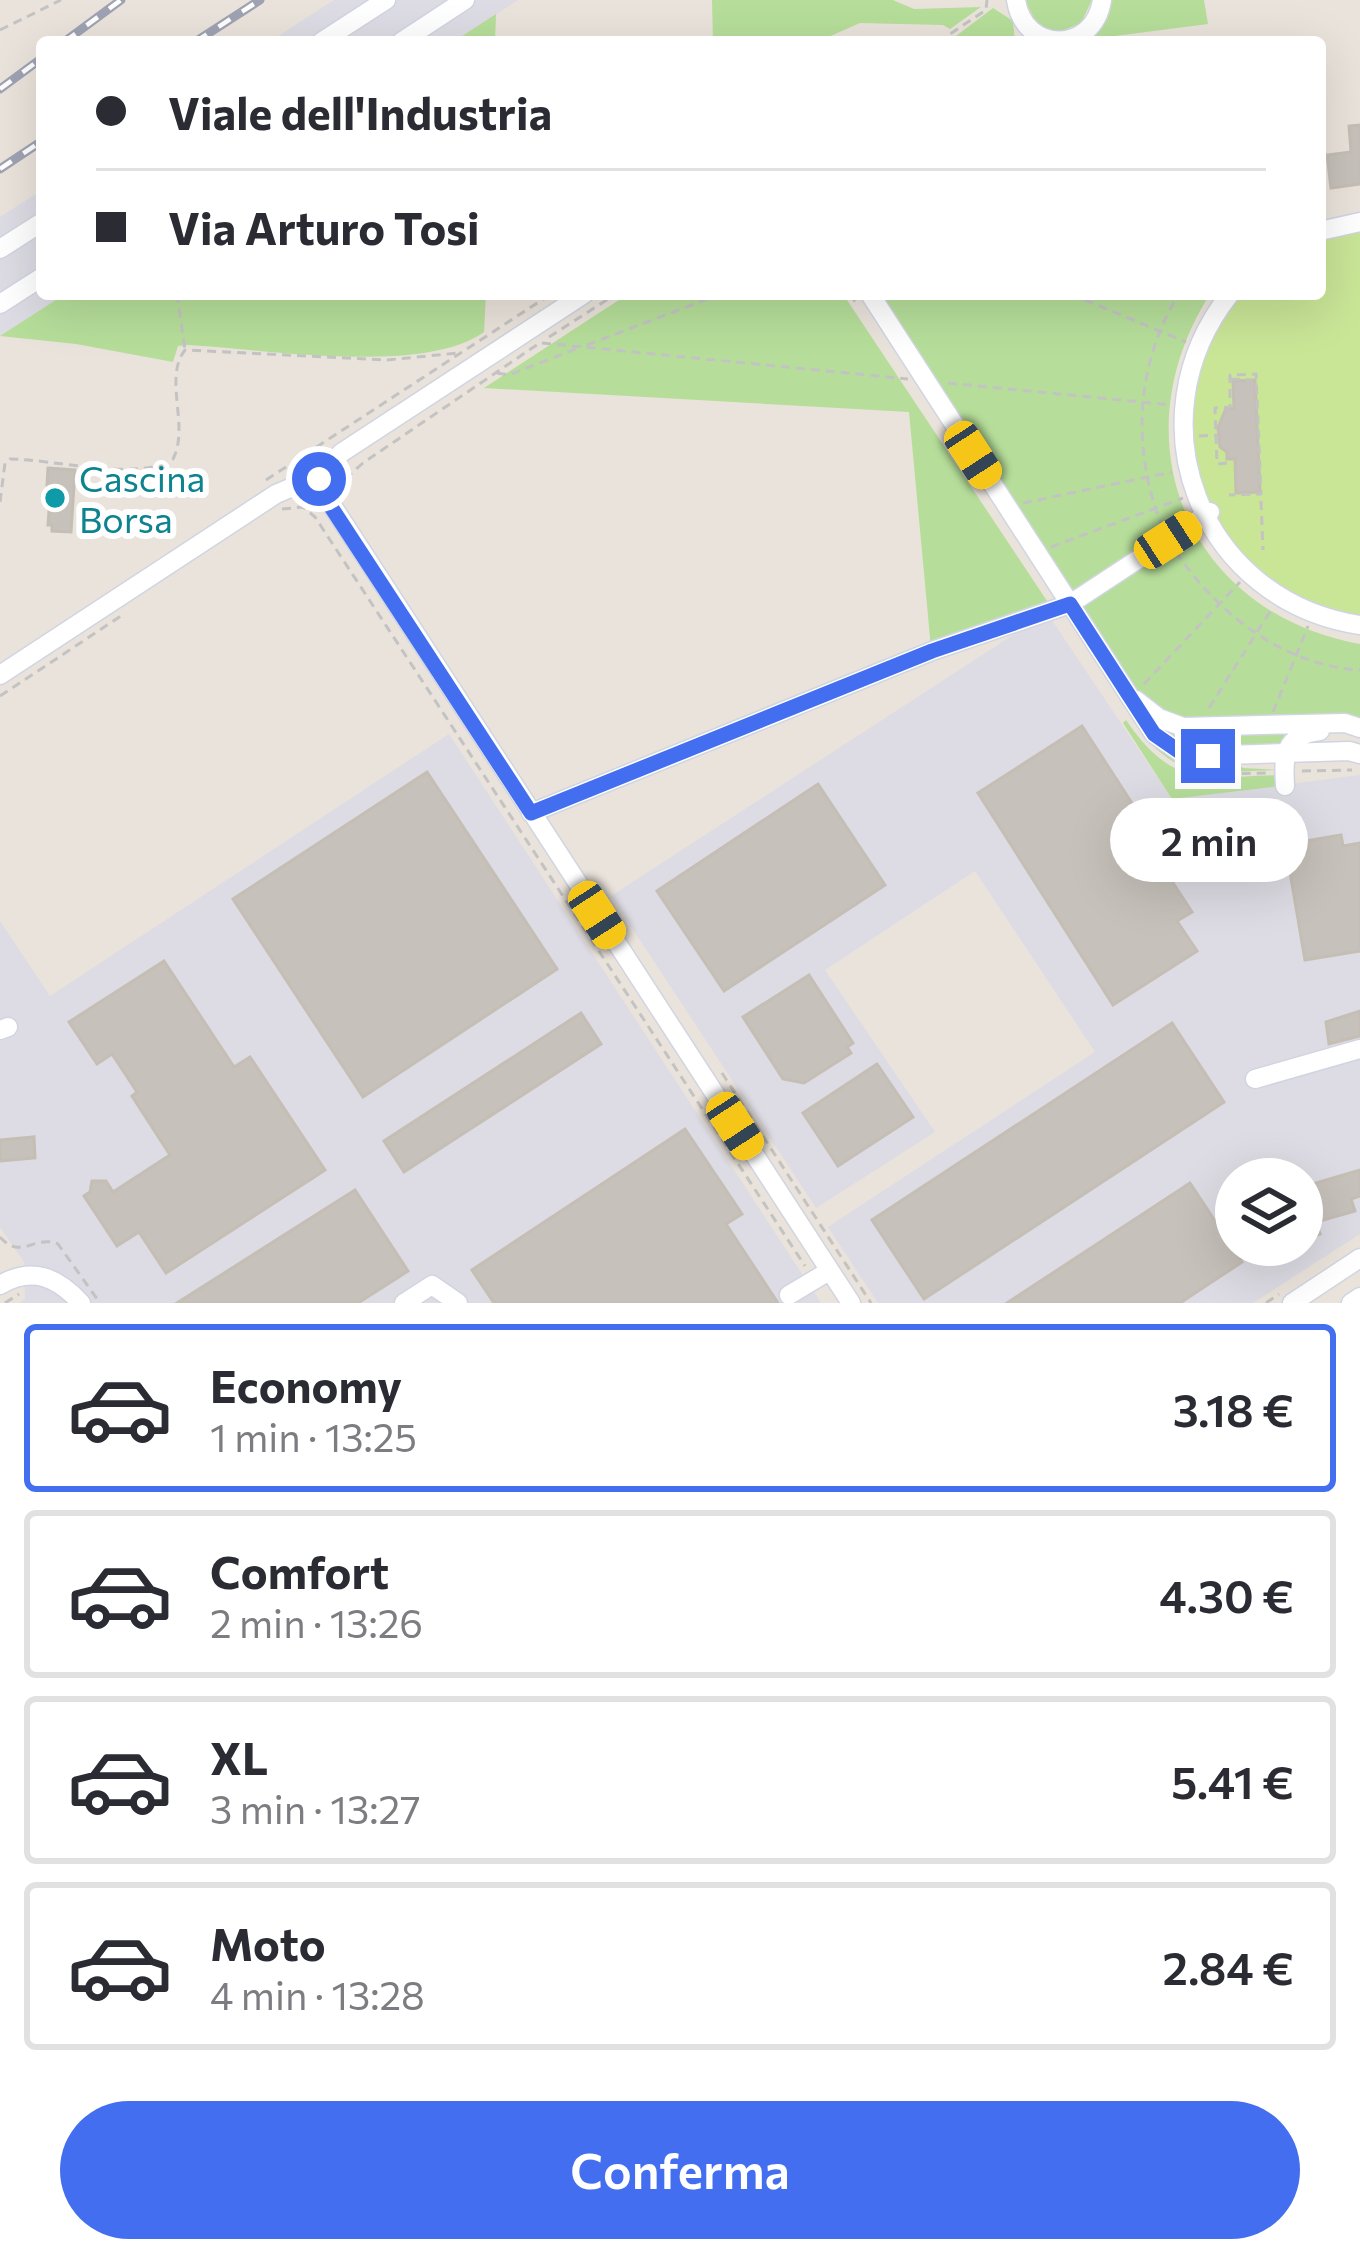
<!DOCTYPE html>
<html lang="it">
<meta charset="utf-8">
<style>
:root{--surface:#fff;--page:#f7f7f7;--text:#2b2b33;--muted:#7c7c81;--line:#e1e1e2;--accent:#436ef0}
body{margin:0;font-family:Commissioner,sans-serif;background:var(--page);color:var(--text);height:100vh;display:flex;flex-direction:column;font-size:45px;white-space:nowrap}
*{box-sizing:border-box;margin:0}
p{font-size:39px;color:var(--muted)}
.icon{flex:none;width:66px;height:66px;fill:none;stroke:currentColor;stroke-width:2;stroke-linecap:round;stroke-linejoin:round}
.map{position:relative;height:1303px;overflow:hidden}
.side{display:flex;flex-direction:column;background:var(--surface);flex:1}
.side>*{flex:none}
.hud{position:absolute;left:36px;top:36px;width:1290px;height:264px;border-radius:12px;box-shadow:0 12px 48px #0002;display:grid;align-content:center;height:264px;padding:0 60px;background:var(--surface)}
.fabs{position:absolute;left:1215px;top:1158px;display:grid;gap:24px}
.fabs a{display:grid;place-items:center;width:108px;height:108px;border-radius:50%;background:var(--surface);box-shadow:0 12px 48px #0002;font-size:60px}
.end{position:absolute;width:54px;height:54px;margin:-27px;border:15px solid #436ef0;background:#fff;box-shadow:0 0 0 6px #fff}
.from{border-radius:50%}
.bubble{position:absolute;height:84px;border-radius:42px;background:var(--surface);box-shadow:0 12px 48px #0002;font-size:39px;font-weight:600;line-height:84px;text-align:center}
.car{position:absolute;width:36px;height:72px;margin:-36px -18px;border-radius:15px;box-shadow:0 0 9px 3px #0007;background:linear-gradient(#f5c518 24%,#345 0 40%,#f5c518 0 76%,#345 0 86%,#f5c518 0)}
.hud b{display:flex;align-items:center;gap:42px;height:114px;font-size:45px}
.hud b+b{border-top:3px solid var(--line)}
.hud i{width:30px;height:30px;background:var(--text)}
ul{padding:21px 0 0;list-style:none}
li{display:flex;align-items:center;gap:36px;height:168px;margin:0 24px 18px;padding:0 36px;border:6px solid var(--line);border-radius:12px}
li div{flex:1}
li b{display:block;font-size:45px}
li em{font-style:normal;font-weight:600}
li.selected{border-color:var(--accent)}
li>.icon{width:108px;height:108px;stroke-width:1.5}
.action{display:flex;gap:24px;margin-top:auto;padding:24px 60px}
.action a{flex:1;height:138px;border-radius:72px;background:var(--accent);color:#fff;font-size:48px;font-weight:600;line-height:138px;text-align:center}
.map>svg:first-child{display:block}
.industrial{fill:#dddbe3;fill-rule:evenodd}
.green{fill:#b6de9a}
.pitch{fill:#c9e596}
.building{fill:#c6c1ba;stroke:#c5beb5;stroke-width:3}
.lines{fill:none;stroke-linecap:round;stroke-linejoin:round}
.minor-casing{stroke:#d0d5e1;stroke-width:21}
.path{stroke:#c3c3c3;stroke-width:3;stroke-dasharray:9 6;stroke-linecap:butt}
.minor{stroke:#fff;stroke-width:18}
.rail-casing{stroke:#9ea2b2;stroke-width:9}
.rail{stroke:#fff;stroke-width:4.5;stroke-dasharray:14;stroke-linecap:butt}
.route{stroke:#436ef0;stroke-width:15}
.culture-dot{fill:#0f9aa8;stroke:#fff;stroke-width:4.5}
.labels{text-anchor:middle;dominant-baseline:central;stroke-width:12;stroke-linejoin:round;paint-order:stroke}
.culture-label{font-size:36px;fill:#0d838f;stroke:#fff;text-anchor:start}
</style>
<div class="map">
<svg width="1360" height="1303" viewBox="0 0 1360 1303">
<rect width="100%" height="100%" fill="#eae3db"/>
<path class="industrial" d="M334 0H518L453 42H269Z
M42 190V294H65L0 336V217Z
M1047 613 1172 799 1360 775V1234L1253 1303H878L828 1227 1095 1052 975 871 825 970 935 1132 816 1208 611 896ZM1236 1179H1302V1245H1236Z
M449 734 821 1303H19L25 1299 24 1262 0 1227V921L50 996Z"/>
<path class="green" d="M712 0H893L914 9 981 7 950 29 943 25 860 23 817 42H713Z
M1025 0H1092L1081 23 1059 32 1037 25Z
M1112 0H1204L1208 24 1092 39 1107 20Z
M993 8 1013 21 1015 42H948Z
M496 14 495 42H453Z
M65 294H486L484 332C423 376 264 349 188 345L178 346 173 362 76 344 0 336Z
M628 294H843L1049 604 931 648 909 412 484 388Z
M878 294H1210C1117 440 1187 613 1360 644V722H1211L1171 717 1140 696Z
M1135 715 1157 743 1234 760 1243 768 1280 770C1208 771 1174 785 1131 717Z
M1126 720C1173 789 1204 777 1280 775L1281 786 1172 799 1123 723Z
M1153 720 1295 729 1279 749 1203 751 1175 743Z"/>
<path class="pitch" d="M1360 229V621C1336 612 1302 606 1281 591 1210 538 1170 446 1201 360 1209 337 1226 315 1238 294H1320V240Z"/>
<path class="building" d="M1360 125V184L1331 188 1327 155 1351 152 1349 126Z
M1255 380 1260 492 1236 493 1235 459H1227V452L1220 447 1218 428 1226 408H1234L1233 381Z
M48 468 75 470 71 532 52 531V525H48L49 511H60L61 486 47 485Z
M1082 726 1170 862 1162 866 1192 912 1177 921 1197 951 1113 1005 978 793Z
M427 772 557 969 363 1097 233 899Z
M818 784 885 885 724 991 657 891Z
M1341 835 1343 846 1360 843V951L1305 960 1287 855 1308 851 1306 841Z
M164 961 234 1067 250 1057 325 1170 166 1273 139 1232 117 1246 84 1196 90 1192 92 1181H106L113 1192 170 1155 132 1096 137 1092 112 1054 97 1064 69 1022Z
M809 975 853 1043 847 1047 851 1053 804 1083 783 1079 743 1017Z
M1360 1011V1036L1329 1044 1326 1022Z
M581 1013 601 1044 404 1172 384 1141Z
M1172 1023 1224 1102 924 1299 872 1220Z
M877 1064 913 1117 838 1166 803 1113Z
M685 1129 742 1214 726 1224 778 1303H494L472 1270Z
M34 1137 35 1158 0 1161V1140Z
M1360 1170V1196L1351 1199 1355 1211 1316 1222 1320 1234 1302 1240V1187Z
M1190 1183 1242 1262 1180 1303H1007Z
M355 1190 408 1271 358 1303H177Z"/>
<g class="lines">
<g class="minor-casing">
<path id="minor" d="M1016 0C1024 54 1094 54 1102 0
M321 42 386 0
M401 42 465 0
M1320 231 1360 222
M0 249 42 222
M584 294 341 453 327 471 324 493 851 1303
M870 294 1154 734 1180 752 1198 756 1349 751 1360 754
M1230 294C1130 420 1200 601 1360 625
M0 304 42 277
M0 675 276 494 302 483 325 479
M1136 700 1159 718 1183 727 1345 723 1360 728
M1285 786C1283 755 1284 735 1320 731
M531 813 932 651 1070 604 1210 512
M0 1030 8 1027
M1255 1079 1360 1049
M0 1285C32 1266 57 1277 81 1303
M789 1295 829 1271
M404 1303 432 1285 458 1303
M1292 1303 1360 1258
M1351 1303 1360 1297"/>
</g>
<path class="path" d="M0 30 61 0
M938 42 986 10 987 0
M177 294 185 350
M850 294 856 303
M1071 294 1186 342
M549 337 616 294
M542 343 908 379
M587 345 720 294
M497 373 509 375 578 348
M1231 379 1252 380
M948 383 1171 405
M1199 436 1218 435
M1227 463 1217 464 1215 408 1230 407V375L1256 374 1261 494 1229 495
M266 480 551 294
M342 493 343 481 363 463 541 342
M1261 501 1263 550
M0 502 5 463 10 459C52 459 140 482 173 459 190 426 163 378 185 350L387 360 458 353
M1023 503 1172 472
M282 509 303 507 315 517 805 1266
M1163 528C1131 452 1135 364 1179 294
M1051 547 1183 498
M1176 552C1217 613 1284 666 1360 670
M1144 684 1240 582
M0 696 124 614
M1209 708 1271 610
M1273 712 1308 626
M1182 770 1211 774 1268 773
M1302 771 1352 770
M722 1073 871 1303
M0 1237C21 1261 35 1234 58 1244L100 1303
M5 1303 19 1294
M1266 1303 1279 1294"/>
<use href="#minor" class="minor"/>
<g class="rail-casing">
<path id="rail" d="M64 42 121 0
M195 42 260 0
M0 89 42 58
M0 169 42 141"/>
</g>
<use href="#rail" class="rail"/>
</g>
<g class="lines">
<path class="route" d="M319 479 325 478 324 490 331 507 531 813 932 651 1070 604 1154 734 1180 752 1208 756"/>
</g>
<circle class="culture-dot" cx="55" cy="498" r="12"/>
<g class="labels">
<g class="culture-label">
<text x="79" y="477">Cascina<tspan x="79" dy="41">Borsa</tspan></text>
</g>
</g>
</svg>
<div class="fabs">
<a><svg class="icon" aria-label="layers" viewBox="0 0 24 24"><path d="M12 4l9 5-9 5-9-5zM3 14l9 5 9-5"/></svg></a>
</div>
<i class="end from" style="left:319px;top:479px"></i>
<i class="end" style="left:1208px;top:756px"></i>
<div class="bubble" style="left:1110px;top:798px;width:198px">2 min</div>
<i class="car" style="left:973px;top:455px;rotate:147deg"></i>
<i class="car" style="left:1168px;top:540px;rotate:57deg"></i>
<i class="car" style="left:597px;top:915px;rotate:147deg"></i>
<i class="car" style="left:735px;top:1126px;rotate:147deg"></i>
<div class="hud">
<b><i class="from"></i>Viale dell'Industria</b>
<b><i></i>Via Arturo Tosi</b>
</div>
</div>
<section class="side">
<ul>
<li class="selected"><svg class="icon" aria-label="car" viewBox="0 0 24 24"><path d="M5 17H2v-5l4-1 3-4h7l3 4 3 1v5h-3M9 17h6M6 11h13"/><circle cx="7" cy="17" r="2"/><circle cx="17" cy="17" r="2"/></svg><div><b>Economy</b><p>1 min · 13:25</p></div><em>3.18 €</em></li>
<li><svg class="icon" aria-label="car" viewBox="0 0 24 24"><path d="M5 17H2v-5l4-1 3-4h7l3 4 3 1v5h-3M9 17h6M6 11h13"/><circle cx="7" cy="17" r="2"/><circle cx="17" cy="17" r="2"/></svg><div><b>Comfort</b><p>2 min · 13:26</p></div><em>4.30 €</em></li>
<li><svg class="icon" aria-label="car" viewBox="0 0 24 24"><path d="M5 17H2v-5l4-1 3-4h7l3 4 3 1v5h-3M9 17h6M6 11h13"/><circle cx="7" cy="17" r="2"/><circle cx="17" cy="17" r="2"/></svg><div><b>XL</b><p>3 min · 13:27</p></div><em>5.41 €</em></li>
<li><svg class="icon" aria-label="car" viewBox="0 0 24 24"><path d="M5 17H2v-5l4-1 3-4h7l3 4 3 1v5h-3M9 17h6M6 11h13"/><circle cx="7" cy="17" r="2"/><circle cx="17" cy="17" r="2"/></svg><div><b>Moto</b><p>4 min · 13:28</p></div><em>2.84 €</em></li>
</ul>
<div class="action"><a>Conferma</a></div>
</section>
